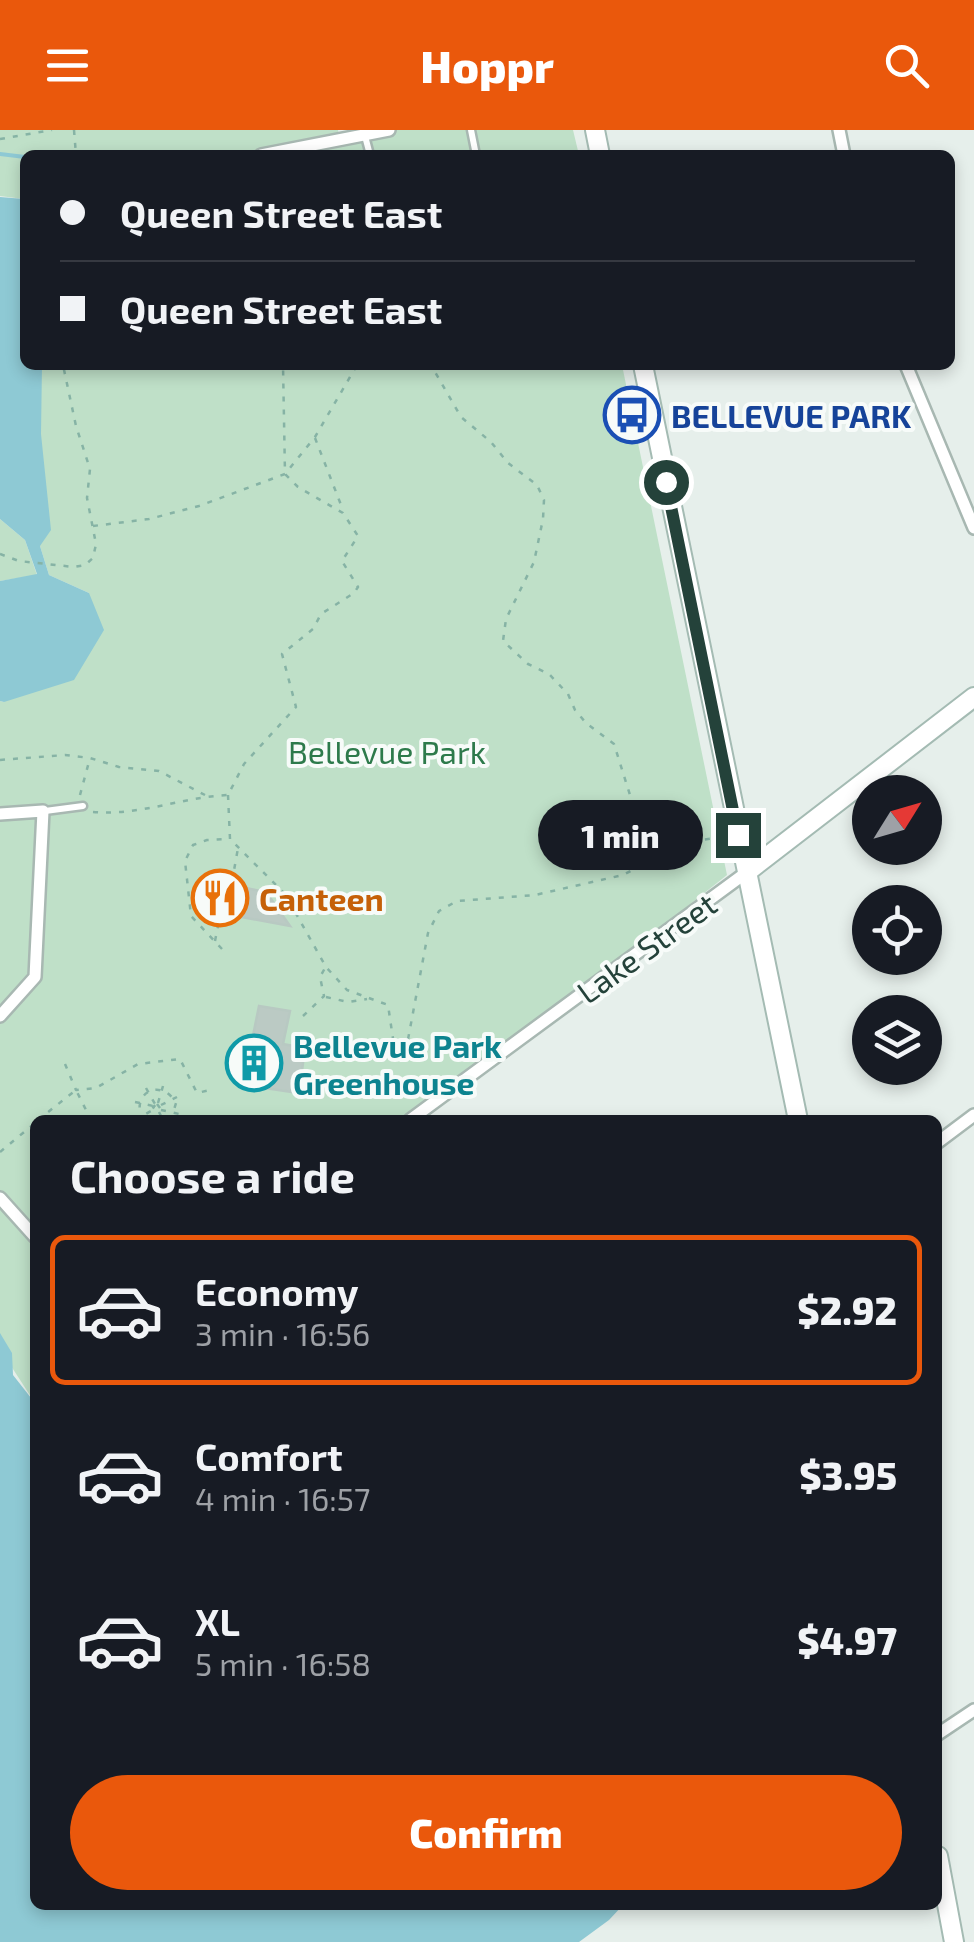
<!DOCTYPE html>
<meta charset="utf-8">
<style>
:root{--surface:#171b24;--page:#20242c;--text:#f1f3f6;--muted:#9ea1a6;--line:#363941;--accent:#ea580c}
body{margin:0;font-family:"Exo 2",sans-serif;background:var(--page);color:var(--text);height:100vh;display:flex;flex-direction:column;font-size:38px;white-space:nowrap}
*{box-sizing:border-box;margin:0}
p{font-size:32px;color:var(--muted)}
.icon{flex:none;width:55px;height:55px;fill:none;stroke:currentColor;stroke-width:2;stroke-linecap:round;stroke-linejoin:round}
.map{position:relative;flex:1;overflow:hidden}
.details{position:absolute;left:30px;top:985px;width:912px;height:795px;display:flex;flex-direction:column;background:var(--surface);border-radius:15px;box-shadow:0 5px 15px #0003}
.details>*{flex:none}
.hud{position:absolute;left:20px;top:20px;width:935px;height:220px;border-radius:15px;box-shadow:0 5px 15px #0003;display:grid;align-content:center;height:220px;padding:0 40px;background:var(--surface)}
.needle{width:65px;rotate:53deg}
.controls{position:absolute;left:852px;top:645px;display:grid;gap:20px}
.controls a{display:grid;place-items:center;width:90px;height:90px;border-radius:50%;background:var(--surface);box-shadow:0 5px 15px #0003;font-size:50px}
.end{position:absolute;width:45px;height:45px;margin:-22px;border:12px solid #24423a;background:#fff;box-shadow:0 0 0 5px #fff}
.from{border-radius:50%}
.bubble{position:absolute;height:70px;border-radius:35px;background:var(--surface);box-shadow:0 5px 15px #0003;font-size:32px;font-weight:800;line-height:70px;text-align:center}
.hud b{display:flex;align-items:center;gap:35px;height:95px;font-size:38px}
.hud b+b{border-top:2px solid var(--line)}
.hud i{width:25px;height:25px;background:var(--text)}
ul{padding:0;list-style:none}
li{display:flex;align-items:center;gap:30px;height:150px;margin:0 20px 15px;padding:0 20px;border:5px solid transparent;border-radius:15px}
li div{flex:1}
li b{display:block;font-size:38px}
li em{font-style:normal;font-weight:800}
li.selected{border-color:var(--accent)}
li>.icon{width:90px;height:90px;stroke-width:1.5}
h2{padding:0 40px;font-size:45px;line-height:120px}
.cta{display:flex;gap:20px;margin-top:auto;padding:20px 40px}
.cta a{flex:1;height:115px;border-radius:60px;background:var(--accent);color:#fff;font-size:40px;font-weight:800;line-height:115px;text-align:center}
header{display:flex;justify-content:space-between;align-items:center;height:130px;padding:0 40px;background:var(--accent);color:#fff;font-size:45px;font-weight:800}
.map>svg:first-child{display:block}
.green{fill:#bfe0c8}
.water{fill:#8ec9d4}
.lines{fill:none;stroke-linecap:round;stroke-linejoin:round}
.stream{stroke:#8ec9d4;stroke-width:4}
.building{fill:#bbcac4;stroke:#b8c9c2;stroke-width:2.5}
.lane-casing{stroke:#a8b8b2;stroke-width:11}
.street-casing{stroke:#a8b8b2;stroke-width:16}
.secondary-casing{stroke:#a4bbb3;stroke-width:22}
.path{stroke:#86b3a5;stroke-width:2.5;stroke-dasharray:5 8;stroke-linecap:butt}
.lane{stroke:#fff;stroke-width:6}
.street{stroke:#fff;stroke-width:11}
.secondary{stroke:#fff;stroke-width:18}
.route{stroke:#24423a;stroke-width:12}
.labels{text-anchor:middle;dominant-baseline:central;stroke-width:8;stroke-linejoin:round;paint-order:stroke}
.transit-label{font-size:32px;font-weight:bold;fill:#164399;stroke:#f7fbf9;text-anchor:start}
.park-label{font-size:32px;fill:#2d7a4b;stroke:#f7fbf9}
.food-label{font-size:32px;font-weight:bold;fill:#c56008;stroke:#f7fbf9;text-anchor:start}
.street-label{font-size:32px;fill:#24423a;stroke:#f7fbf9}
.culture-label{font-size:32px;font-weight:bold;fill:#0d838f;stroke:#f7fbf9;text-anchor:start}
</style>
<header><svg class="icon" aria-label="menu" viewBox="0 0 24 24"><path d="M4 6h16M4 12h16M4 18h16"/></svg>Hoppr<svg class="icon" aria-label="search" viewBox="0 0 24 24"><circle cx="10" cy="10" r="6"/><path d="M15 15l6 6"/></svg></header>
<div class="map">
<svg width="974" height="1812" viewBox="0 0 974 1812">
<rect width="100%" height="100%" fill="#e6efeb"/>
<path class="green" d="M0 0H338L340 9 388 0H573L579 25H25V94L24 69 0 66Z
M32 235H622L727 745 418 990H35V1273L0 1219V571L4 572 89 463 49 445 40 416Z
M0 389 25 410 37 445 0 451Z"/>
<path class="water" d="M0 67 24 69 25 73V235H42L41 304 51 400 40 416 49 445 89 463 104 500 74 550 4 572 0 571V451L37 444 25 410 0 389Z
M0 1203 12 1223 13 1245 35 1273V1775H623L609 1790 579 1812H0Z"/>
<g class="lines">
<path class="stream" d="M0 24 25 27"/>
</g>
<path class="building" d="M220 753 266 762 290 796 215 782Z
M259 876 290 881 283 914 305 918 299 963 243 955Z"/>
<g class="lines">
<g class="lane-casing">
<path id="lane" d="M471 0 476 25
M365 6 370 25
M45 681 83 676"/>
</g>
<g class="street-casing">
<path id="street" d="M839 0 844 25
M261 25 389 0
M906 235 974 398
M0 684 43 681 35 847 0 886
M410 990 747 742
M938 1012 974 985
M0 1068 35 1107
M938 1604 974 1580"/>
</g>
<g class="secondary-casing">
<path id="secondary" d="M595 0 600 25
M643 235 798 990
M747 742 974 567
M938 1726 954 1812"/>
</g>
<path class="path" d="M74 0 76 25
M0 9 52 0
M315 308 343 380
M93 396 149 389 199 376 285 344 315 307 357 235
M0 424 19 431 74 437 85 435 93 428 96 414 87 368 90 339 76 296 63 235
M0 630 65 625 90 628 119 637 159 641 205 665
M80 665 90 628
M228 665 230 709 285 764 326 837 347 860 388 875 396 929
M93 682C140 686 182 667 228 665L244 634 296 577 282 524 313 499 321 484 354 463 358 457 342 431 358 406 343 383 298 357 285 344 283 235
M674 713a8 8 0 1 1 16 0a8 8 0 1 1-16 0Z
M692 711 724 707
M215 811 220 786 208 783 215 743 233 746 238 718
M222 819 191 786 185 731 193 715 207 710 228 709
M326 867 348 872 367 869
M303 886 324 866 320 847 325 838
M396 931 406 920 428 803 439 781 457 771 535 765 623 745 651 730 658 717 652 695 630 665 614 614 586 593 575 580 568 564 549 544 528 534 503 511 506 489 534 432 543 389 544 370 537 355 508 333 491 312 461 287 431 235
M65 934 76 960 96 958 138 934 180 929 197 963 214 959
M146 958 155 974
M135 972 153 976
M158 973 163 956
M157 974 160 978 156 981 153 977Z
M161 975 177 967
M161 980 179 984
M159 982 163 990
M38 990 76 960 91 990
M135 990 151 981
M143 990C129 963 162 947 176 973L171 990
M0 1022 35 993"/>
<use href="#lane" class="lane"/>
<use href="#street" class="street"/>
<use href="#secondary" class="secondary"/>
</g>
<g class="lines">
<path class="route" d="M666 352 738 705"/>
</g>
<defs>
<g id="bus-ring" transform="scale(2.875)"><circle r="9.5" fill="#f7fbf9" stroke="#1a4fb4" stroke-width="1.5"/><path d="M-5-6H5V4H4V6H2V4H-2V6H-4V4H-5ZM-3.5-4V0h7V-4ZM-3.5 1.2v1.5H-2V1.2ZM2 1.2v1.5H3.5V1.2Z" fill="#1a4fb4"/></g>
<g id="restaurant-ring" transform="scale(2.875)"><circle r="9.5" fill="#f7fbf9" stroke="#e8710a" stroke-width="1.5"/><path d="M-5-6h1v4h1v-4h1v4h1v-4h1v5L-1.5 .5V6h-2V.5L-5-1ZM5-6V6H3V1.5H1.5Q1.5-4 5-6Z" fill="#e8710a"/></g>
<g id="building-ring" transform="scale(2.875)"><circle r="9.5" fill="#f7fbf9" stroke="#0f9aa8" stroke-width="1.5"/><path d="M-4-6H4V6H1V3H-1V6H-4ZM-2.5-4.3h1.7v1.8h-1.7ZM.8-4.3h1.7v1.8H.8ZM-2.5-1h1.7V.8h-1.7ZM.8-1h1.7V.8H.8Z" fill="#0f9aa8"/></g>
</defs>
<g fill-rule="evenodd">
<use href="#bus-ring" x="632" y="285"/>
<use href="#restaurant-ring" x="220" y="768"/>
<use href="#building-ring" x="254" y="933"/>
</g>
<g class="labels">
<g class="transit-label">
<text x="671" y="285">BELLEVUE PARK</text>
</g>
<g class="park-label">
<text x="387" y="621">Bellevue Park</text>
</g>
<g class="food-label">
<text x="259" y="768">Canteen</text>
</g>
<g class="street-label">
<text transform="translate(646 817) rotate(-36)">Lake Street</text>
</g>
<g class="culture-label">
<text x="293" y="915">Bellevue Park<tspan x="293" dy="37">Greenhouse</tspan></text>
</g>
</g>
</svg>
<div class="controls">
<a><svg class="needle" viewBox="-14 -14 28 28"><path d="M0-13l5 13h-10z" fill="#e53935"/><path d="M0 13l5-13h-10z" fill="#9ea1a6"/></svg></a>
<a><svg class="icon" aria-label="locate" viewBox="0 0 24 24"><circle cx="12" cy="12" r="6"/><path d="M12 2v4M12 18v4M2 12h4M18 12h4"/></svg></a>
<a><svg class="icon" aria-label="layers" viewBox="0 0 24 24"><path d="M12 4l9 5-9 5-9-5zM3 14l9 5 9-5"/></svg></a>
</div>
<i class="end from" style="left:666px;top:352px"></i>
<i class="end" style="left:738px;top:705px"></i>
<div class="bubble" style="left:538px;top:670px;width:165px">1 min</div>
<div class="hud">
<b><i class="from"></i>Queen Street East</b>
<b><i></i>Queen Street East</b>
</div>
<section class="details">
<h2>Choose a ride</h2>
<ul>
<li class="selected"><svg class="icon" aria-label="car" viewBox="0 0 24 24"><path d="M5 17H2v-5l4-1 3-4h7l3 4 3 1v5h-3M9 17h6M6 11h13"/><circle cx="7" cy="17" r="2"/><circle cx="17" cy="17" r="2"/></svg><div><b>Economy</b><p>3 min · 16:56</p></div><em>$2.92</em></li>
<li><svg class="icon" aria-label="car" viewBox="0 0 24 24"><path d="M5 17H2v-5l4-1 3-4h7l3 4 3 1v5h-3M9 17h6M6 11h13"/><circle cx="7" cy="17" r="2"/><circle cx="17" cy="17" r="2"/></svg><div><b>Comfort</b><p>4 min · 16:57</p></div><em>$3.95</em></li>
<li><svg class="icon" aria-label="car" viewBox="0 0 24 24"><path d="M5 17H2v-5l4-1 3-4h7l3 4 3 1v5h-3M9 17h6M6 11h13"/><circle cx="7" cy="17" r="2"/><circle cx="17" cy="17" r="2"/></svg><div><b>XL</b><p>5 min · 16:58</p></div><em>$4.97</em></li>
</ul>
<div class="cta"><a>Confirm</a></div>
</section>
</div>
